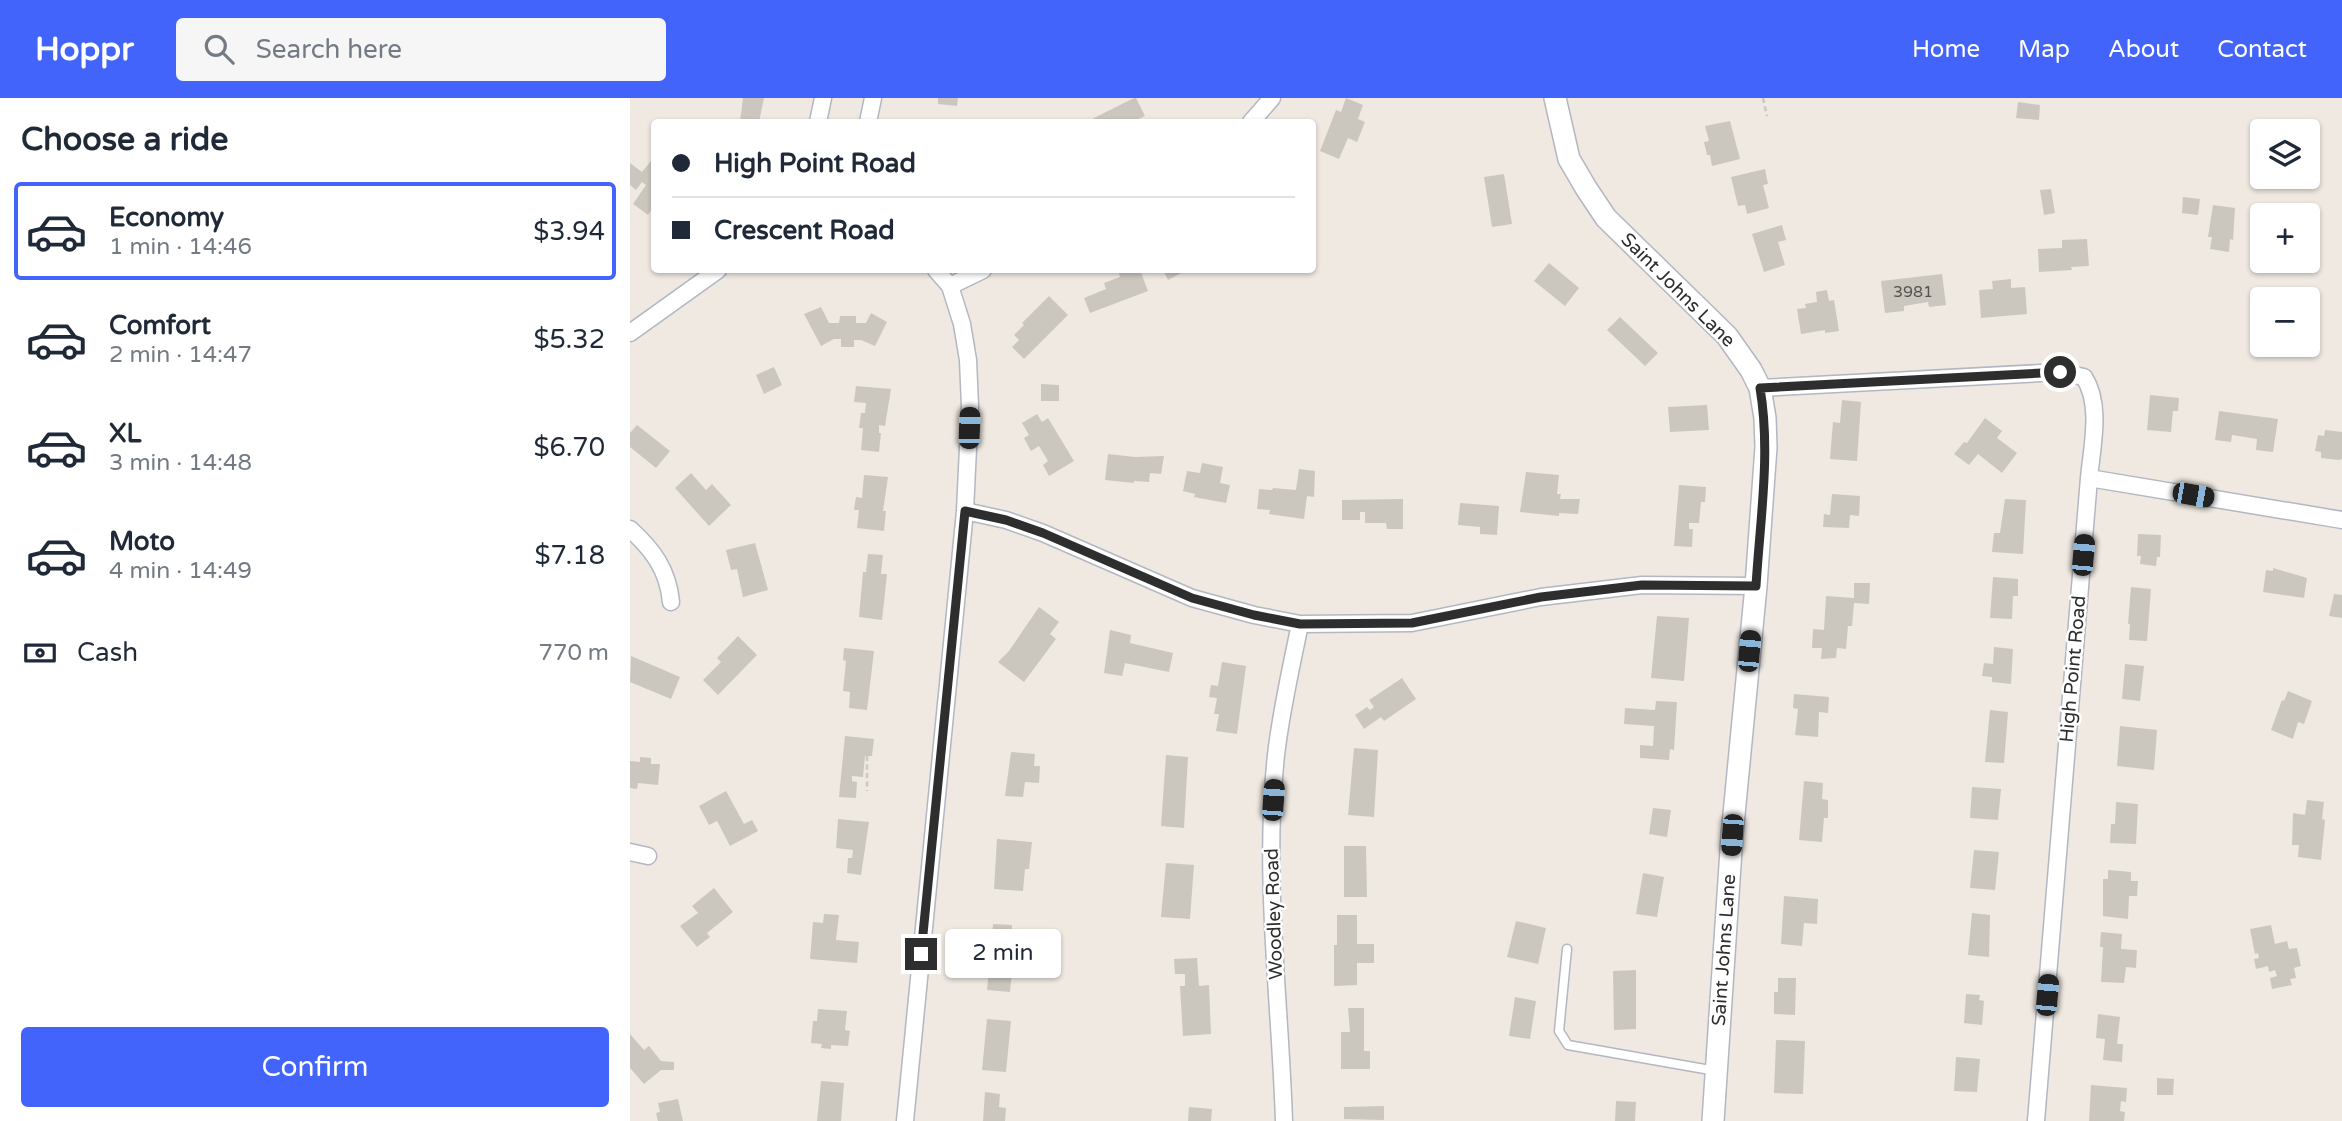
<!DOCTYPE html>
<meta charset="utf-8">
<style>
:root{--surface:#fff;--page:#f6f6f7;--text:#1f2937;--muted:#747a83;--line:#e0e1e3;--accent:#4264fb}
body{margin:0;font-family:"Varela Round",sans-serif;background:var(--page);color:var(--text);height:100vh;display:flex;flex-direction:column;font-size:26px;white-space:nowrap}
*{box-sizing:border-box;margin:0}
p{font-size:23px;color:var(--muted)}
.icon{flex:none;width:38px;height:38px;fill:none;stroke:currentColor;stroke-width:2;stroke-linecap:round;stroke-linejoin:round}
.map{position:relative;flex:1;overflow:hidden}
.sheet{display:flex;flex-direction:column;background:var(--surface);width:630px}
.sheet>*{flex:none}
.banner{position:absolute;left:21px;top:21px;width:665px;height:154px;border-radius:7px;box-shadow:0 2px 5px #0004;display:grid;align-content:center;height:154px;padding:0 21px;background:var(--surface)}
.buttons{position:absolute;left:1620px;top:21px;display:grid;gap:14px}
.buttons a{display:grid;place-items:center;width:70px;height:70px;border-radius:7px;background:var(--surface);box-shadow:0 2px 5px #0004;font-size:35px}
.end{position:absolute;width:32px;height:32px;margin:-16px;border:9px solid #2e2e2e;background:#fff;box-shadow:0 0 0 4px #fff}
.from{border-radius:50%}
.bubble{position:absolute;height:49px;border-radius:7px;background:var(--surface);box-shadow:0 2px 5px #0004;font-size:23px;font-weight:600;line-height:49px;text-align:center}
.car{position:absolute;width:21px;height:42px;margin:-21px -10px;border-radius:9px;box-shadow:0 0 5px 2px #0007;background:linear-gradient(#222 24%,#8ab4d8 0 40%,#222 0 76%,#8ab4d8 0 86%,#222 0)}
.banner b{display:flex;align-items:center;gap:24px;height:66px;font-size:26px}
.banner b+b{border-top:2px solid var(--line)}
.banner i{width:18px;height:18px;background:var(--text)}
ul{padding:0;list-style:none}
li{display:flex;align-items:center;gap:21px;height:98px;margin:0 14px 10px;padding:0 7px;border:4px solid transparent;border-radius:7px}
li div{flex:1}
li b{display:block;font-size:26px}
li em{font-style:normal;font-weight:600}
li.on{border-color:var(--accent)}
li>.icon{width:63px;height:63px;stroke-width:1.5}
h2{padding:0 21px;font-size:32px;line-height:84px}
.pay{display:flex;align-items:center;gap:18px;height:77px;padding:0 21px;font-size:26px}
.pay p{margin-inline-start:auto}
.primary-button{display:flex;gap:14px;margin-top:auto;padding:14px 21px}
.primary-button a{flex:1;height:80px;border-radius:7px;background:var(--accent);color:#fff;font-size:28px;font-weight:600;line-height:80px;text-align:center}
header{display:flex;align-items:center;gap:42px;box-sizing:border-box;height:98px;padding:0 35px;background:var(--accent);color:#fff}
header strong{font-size:33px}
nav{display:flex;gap:38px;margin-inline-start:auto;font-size:24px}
.search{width:490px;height:63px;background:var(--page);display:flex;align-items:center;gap:18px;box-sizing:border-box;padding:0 24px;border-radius:7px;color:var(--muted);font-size:26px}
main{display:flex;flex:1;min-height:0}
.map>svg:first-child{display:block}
.building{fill:#cbc7bf}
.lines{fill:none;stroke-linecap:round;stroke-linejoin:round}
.lane-casing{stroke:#b4b7c1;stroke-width:11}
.street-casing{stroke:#b4b7c1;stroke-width:19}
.secondary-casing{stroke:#b4b7c1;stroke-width:24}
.path{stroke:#c9c9c9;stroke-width:2.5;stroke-dasharray:5 3.5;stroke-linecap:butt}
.lane{stroke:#fff;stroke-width:8}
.street{stroke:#fff;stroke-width:16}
.secondary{stroke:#fff;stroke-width:21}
.route{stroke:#2e2e2e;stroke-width:9}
.labels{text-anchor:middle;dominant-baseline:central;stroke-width:5;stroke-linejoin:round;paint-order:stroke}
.number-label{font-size:16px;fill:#555452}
.street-label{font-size:19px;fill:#2e2e2e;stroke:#fff}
</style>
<header>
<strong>Hoppr</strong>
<div class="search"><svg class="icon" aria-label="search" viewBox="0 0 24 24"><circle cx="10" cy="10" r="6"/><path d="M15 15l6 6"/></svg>Search here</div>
<nav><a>Home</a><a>Map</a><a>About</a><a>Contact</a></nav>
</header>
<main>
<section class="sheet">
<h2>Choose a ride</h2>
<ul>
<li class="on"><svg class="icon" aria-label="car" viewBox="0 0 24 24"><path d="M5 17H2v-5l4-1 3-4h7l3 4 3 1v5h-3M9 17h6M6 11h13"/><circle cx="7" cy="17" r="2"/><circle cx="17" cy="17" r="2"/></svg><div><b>Economy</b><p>1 min · 14:46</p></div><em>$3.94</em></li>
<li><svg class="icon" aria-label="car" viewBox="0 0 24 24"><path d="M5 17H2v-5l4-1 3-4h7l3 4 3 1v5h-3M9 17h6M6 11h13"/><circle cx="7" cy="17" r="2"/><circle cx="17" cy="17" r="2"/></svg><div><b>Comfort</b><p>2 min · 14:47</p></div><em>$5.32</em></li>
<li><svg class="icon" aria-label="car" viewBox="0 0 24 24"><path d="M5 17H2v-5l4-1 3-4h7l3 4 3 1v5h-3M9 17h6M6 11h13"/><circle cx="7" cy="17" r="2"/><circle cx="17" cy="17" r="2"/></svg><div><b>XL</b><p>3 min · 14:48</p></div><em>$6.70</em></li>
<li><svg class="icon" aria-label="car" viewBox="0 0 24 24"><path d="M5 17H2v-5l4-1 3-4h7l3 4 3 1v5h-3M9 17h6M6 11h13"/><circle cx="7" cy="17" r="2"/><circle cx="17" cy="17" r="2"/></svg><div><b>Moto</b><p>4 min · 14:49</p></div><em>$7.18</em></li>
</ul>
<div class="pay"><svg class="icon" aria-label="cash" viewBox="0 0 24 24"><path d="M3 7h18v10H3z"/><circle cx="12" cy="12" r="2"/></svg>Cash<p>770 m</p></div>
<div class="primary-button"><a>Confirm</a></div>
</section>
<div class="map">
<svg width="1712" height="1023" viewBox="0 0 1712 1023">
<rect width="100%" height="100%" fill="#efe9e1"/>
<path class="building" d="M113 0H134L129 24H110Z
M308 0H328L327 8 308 6Z
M504 0H506L515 18 502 24H456Z
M716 0 733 7 728 21 735 24 727 44 718 40 709 61 690 53 706 12 711 14Z
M1388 4 1410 7 1409 22 1386 20Z
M1100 23 1110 61 1082 68 1080 57H1077L1074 44 1079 43 1075 28Z
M21 63 24 66V108L18 117 3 106 16 87 12 84 6 92 0 87V65L12 74Z
M1135 71 1138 86 1133 87 1139 110 1117 116 1115 107 1108 108 1101 79Z
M874 76 882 126 862 129 854 79Z
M1421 91 1425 115 1414 117 1410 92Z
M1553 99 1570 101 1568 117 1552 115Z
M1583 107 1605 110 1603 142 1600 141 1599 154 1580 151 1582 139H1578Z
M1152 127 1156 142 1148 144 1155 167 1134 174 1122 136Z
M1457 141 1459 168 1441 169 1442 172 1409 174 1408 151 1432 150V142Z
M919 165 949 190 935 208 904 183Z
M498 172H510L518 193 460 215 454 200 476 191 474 185 490 179 489 175Z
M533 172H557L538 182Z
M1312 176 1316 207 1299 209 1298 204 1274 208V213L1255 215 1251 183Z
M1381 181V190L1395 189 1397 216 1351 220 1349 192 1363 191 1362 183Z
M1197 192 1199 203 1204 202 1209 233 1195 235V232L1171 236 1167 211 1176 210 1175 206 1187 204 1186 194Z
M419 198 438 217 394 261 382 249 389 242 384 237 394 227 392 225Z
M191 209 199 225H209L210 218H226V225H236L241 215 257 224 245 248 231 242H224V249H211V241H204L191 248 174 216Z
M990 219 1028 255 1015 268 977 232Z
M144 269 152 287 134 296 126 277Z
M411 286 429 287V303H411Z
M226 288 261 291 255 328 249 327V335H251L249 354 231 352 233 330H229L231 315H235L236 305 224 304Z
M1520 297 1549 300 1548 313H1543L1541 334 1517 332Z
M1212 302 1231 304 1227 363 1200 361 1203 324 1210 325Z
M1077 307 1079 332 1040 334 1038 309Z
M1589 313 1648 321 1643 354 1626 352 1627 341 1602 337 1601 344 1585 342Z
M407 316 412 324 418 320 444 363 419 378 413 367 418 363 409 348 401 353 394 340 399 337 392 325Z
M1355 320 1372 333 1367 340 1387 355 1372 375 1348 356 1339 367 1324 356 1334 344 1337 345Z
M7 327 40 353 26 370 0 349V335Z
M1695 332 1712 334V361L1709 362 1691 360V354L1685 353 1688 337 1694 338Z
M478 356 505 359 534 358 531 376 520 375 519 384 504 383V385L475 382Z
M572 365 593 369 590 385 600 387 596 405 564 399 565 396 553 393 557 373 570 375Z
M669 371 685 373 684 399 677 398 674 421 639 416 640 412 627 411 629 391 642 392 643 390 666 392Z
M896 374 929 377 927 396H931L930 401H950L948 416 929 415V418L890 414Z
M61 375 76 392 82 386 101 407 79 428 45 390Z
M234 377 258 379 253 413H256L254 433 227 430 229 412H224L226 399 232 400Z
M1049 387 1076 389 1075 404H1071L1069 425H1059V431H1063L1062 449 1044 448Z
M1202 396 1230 398 1229 418 1220 417 1219 430 1193 429 1194 416 1200 417Z
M773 401V431H757L756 425H735V414H730V422H712V402Z
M1375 401 1396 402 1393 456 1362 454 1364 435H1370Z
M830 405 869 408 867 437 850 436V429L828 427Z
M1508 436 1531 437 1530 459H1527L1526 468 1510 466 1511 458H1507Z
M125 445 138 492 113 499 107 471 101 472 96 452Z
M238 456 253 457 251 476H257L252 522 229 519 233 474H236Z
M1643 470 1677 480 1674 500 1633 494 1636 472 1643 473Z
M1363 479 1388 481V498H1383L1382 521 1360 520Z
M1224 485H1240L1239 506 1224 505 1222 528H1218L1216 551 1207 550 1206 560 1191 561 1192 550H1182L1183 531 1194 532 1196 498 1224 500Z
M1501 489 1521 491 1517 543 1499 542 1500 526H1498Z
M1704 496 1712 497V520L1699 518Z
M409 509 429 524 420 536 426 541 394 584 368 564 379 553Z
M1027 518 1059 520 1054 583 1021 580Z
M480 532 501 537 500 545 543 555 539 574 495 565 492 578 474 575Z
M108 538 127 557 88 597 73 582 91 564 87 560Z
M1364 549 1383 551 1381 586 1362 584V579L1352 578 1354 565 1363 566Z
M214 550 244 553 237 612 219 610 220 594 213 593 216 563 213 562Z
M1 558 50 579 41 601 0 584Z
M592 564 616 568 607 636 586 633 589 616H584L587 600 579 599 581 587 588 588Z
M1495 566 1514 568 1510 603 1492 601Z
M772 580 786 601 754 623 751 619 734 631 725 617 737 609 740 612 744 609 739 602Z
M1658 593 1682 603 1674 626 1668 624 1663 641 1641 632 1652 602 1654 603Z
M1164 596 1199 599 1198 615 1189 614 1188 639 1165 637 1168 611 1163 610Z
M1026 603 1047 604 1044 652 1040 651 1039 662 1010 660V647L1023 648 1024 628 994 626 995 610 1025 612Z
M1360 612 1378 614 1374 665 1355 664Z
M1490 628 1527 632 1524 672 1487 668Z
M215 638 244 641 242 658H235L233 679 222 678V683L227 684 226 700 209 699Z
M724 650 748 652 744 719 718 717Z
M381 654 405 656 404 668H410L409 685 395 684 393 699 375 698Z
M536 657 558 659 554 730 531 728Z
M10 659 21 660V666H30L28 687 8 685 7 691 0 690V663L10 664Z
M1174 683 1193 685 1192 701 1198 702V720H1194L1192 744 1169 742Z
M1342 689 1371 691 1368 722 1340 720Z
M96 693 114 726 122 722 128 733 100 748 87 723 79 727 69 708Z
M1677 702 1694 704 1692 721 1695 722 1691 762 1668 759 1669 747H1662L1663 715 1675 717Z
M1486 704 1508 706 1506 746 1480 745 1481 726H1485Z
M1023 710 1041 712 1037 739 1019 736Z
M208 721 239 724 231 777 217 775 218 760H222L223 752 206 750Z
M367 741 402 744 399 771H395L393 793 364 791Z
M714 748H736L737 799H714Z
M1344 752 1369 754 1365 792 1340 790Z
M536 765 564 767 560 821 531 819Z
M1478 772 1501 774V783H1508L1507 798H1499L1498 821 1473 818V781H1478Z
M1013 775 1034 779 1027 819 1006 816Z
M84 790 103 814 77 835 80 839 67 849 50 828 68 815 62 808Z
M1154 798 1188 801 1187 826 1174 825 1172 848 1151 846Z
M1342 815 1360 817 1359 859 1338 857Z
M194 816 209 817 206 842 229 844 227 865 180 861 183 824 193 825Z
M707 817H727V846H744V865H727V887L704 888V847H707Z
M886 823 916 830 908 866 877 859Z
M363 826 382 827 381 842H385L380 894 357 892Z
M1641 827 1645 846 1657 843 1659 851 1667 850 1671 868 1664 870 1666 880 1660 881 1662 887 1642 891 1640 880 1647 878 1645 872 1639 874 1638 868 1626 871 1624 861 1629 860 1628 855 1625 856 1620 831Z
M1471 834 1492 836 1491 851 1507 852 1506 870 1496 869 1494 885 1471 884 1473 849H1470Z
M567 860 569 888 579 887 581 936 553 938 550 888H555V876H545L544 861Z
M1006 872V931L984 932 983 873Z
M1148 880H1166L1165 917 1144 916V894H1148Z
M1336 896 1350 897 1349 902 1354 903 1352 927 1334 925Z
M885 899 906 903 900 941 879 938Z
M718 910H734V953H740V971H711V934H720Z
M188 911 217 913 215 932 220 933 218 948 201 947V951L191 950 192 946 181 945 183 923H187Z
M1468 916 1490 919 1487 946H1493L1492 964 1473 962 1475 941 1466 940Z
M357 921 381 923 376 974 352 972Z
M0 936 14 952 19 948 31 963 44 964V972H31L14 986 0 970Z
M1146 942 1175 943 1173 996 1144 995Z
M1326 959 1350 961 1347 994 1324 993Z
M1527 980 1544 981 1543 997H1527Z
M191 983 214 985 211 1023H187Z
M1461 987 1497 990 1496 1004 1491 1003 1490 1013 1495 1014 1494 1023H1459Z
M355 994 370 996 369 1009 376 1010 375 1023H353Z
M48 1001 53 1023H28L26 1015 30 1014 28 1005Z
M986 1003 1006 1004 1005 1023H985Z
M754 1008V1022L714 1021V1009Z
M559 1009 582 1011 581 1023H558Z"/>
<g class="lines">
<g class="lane-casing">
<path id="lane" d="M937 851 929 933 938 947 1086 973"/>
</g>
<g class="street-casing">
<path id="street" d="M188 24 193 0
M238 24 243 0
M621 24 642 0
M320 188 353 172
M0 235 88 172
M1130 290 1430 274 1454 279C1472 307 1462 348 1459 380L1406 1023
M1459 380 1712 422
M335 413 376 422 413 435 562 500 624 517 670 526 782 525 911 499 1012 487 1126 488
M0 431C23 452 38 472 41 504
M0 754 18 758
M275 1023 335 413 340 308 338 262 332 226 320 188 306 172
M654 1023C650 901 633 779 646 657 651 613 661 570 670 526"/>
</g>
<g class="secondary-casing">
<path id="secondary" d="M925 0 939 61 956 90 976 120 1097 238 1121 272 1130 290 1135 320 1136 349 1126 488 1102 737 1083 1023"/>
</g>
<path class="path" d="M1133 0 1137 18
M237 658V693"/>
<use href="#lane" class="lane"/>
<use href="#street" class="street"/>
<use href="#secondary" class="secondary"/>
</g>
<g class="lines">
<path class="route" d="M291 856 335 413 376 422 413 435 562 500 624 517 670 526 782 525 911 499 1012 487 1126 488C1130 422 1141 355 1130 290L1430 274"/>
</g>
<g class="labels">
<g class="number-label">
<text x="1283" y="194">3981</text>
</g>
<g class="street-label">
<text transform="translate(1048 192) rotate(45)">Saint Johns Lane</text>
<text transform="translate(1443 571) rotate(-85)">High Point Road</text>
<text transform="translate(644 816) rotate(-92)">Woodley Road</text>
<text transform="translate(1094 852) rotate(-86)">Saint Johns Lane</text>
</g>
</g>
</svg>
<div class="buttons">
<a><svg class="icon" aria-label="layers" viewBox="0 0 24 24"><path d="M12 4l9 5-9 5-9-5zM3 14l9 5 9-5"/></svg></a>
<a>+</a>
<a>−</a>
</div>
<i class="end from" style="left:1430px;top:274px"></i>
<i class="end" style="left:291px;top:856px"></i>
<div class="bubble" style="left:315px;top:831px;width:116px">2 min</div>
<i class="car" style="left:339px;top:330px;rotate:2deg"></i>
<i class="car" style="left:1563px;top:397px;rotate:100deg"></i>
<i class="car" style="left:1453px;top:457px;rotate:5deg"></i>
<i class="car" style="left:1119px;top:553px;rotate:5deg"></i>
<i class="car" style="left:643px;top:702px;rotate:4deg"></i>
<i class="car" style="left:1102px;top:737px;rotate:184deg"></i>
<i class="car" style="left:1417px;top:897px;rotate:5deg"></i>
<div class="banner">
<b><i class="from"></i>High Point Road</b>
<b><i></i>Crescent Road</b>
</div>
</div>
</main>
